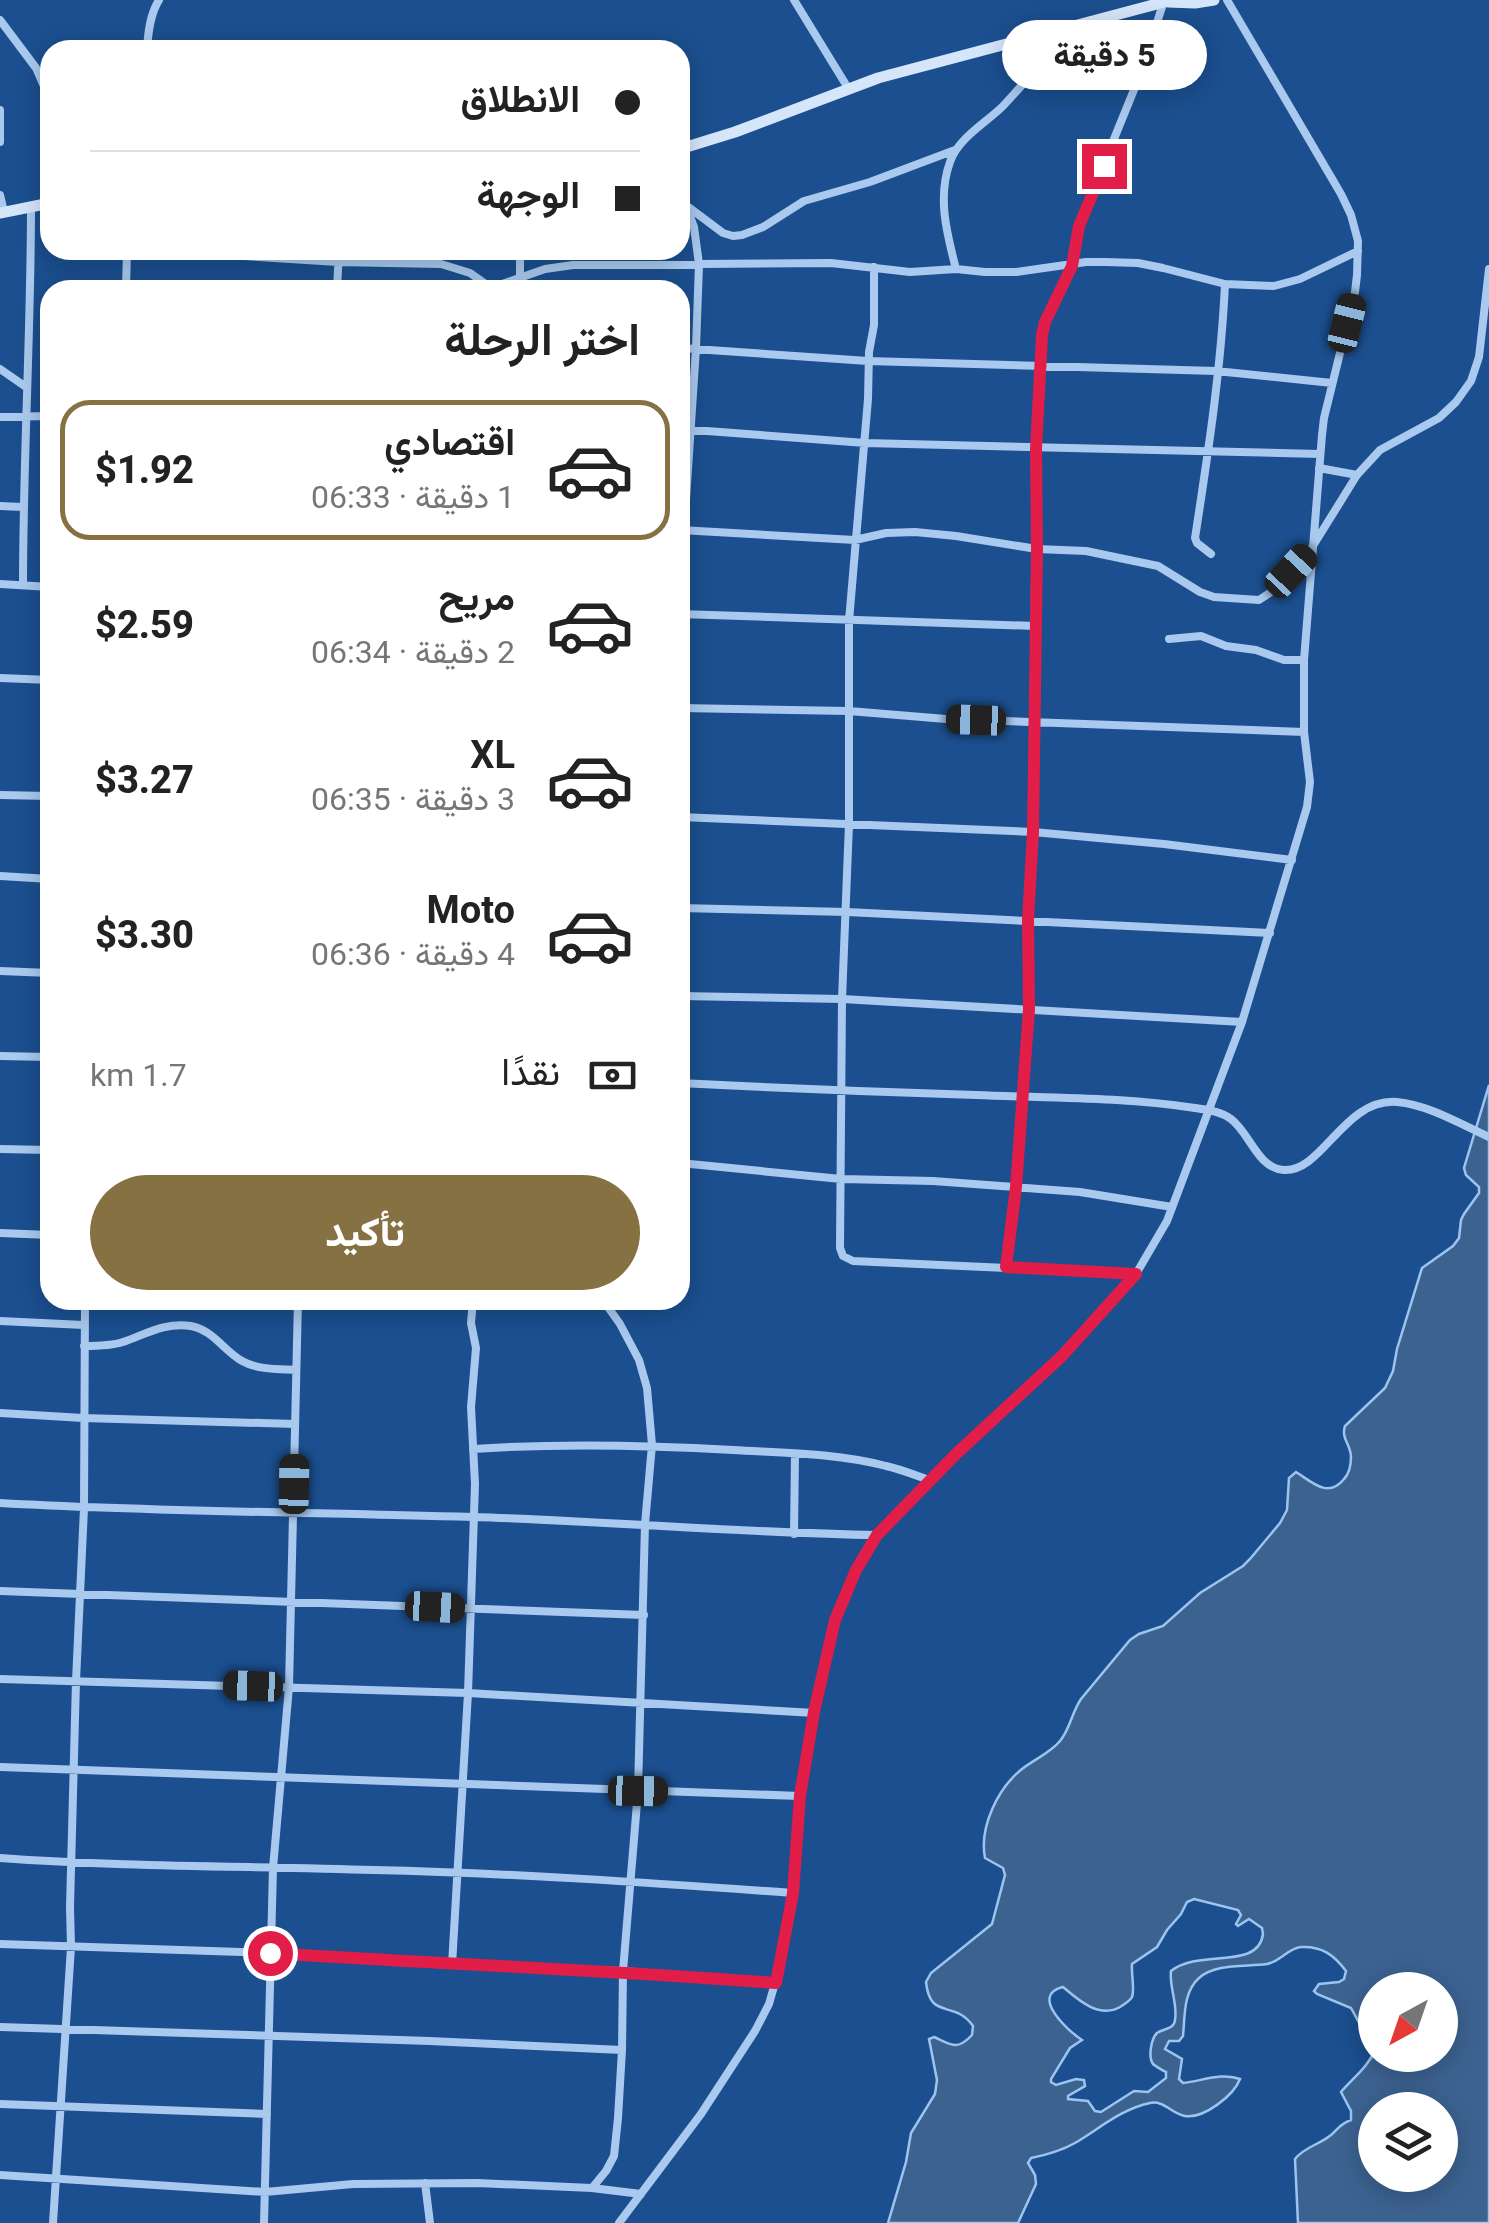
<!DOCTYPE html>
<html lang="ar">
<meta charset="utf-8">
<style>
:root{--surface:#fff;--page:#f2f2f2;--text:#222;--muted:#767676;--line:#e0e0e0;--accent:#857141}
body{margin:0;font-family:Roboto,Vazirmatn,sans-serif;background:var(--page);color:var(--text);direction:rtl;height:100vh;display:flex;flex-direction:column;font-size:38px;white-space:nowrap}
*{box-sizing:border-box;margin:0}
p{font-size:32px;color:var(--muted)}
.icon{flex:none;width:55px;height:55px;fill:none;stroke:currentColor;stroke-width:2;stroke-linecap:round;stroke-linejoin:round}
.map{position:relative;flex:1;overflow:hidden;direction:ltr}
.drawer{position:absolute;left:40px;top:280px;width:650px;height:1030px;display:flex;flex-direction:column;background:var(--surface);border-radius:30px;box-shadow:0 5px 25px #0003;direction:rtl}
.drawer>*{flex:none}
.guide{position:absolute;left:40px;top:40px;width:650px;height:220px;border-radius:30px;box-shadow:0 5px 25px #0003;direction:rtl;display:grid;align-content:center;height:220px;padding:0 50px;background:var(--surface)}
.needle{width:65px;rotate:220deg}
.tools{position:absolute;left:1358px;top:1972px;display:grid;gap:20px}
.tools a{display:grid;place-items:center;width:100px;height:100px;border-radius:50%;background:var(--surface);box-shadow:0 5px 25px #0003;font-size:50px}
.end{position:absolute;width:45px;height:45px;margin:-22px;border:12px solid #e11d48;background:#fff;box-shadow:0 0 0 5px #fff}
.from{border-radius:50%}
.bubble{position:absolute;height:70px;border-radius:35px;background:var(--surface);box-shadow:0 5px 25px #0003;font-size:32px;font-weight:800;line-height:70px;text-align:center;direction:rtl}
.car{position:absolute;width:30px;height:60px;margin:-30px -15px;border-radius:12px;box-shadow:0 0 8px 2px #0007;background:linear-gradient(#222 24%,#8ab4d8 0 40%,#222 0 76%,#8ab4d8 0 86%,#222 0)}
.guide b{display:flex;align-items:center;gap:35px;height:95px;font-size:38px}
.guide b+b{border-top:2px solid var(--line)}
.guide i{width:25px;height:25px;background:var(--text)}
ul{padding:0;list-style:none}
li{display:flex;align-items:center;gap:30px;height:140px;margin:0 20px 15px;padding:0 30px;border:5px solid transparent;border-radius:30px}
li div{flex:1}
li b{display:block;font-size:38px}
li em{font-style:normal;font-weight:800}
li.active{border-color:var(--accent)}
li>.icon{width:90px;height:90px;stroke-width:1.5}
h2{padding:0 50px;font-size:45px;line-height:120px}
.pay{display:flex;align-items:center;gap:25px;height:110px;padding:0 50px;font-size:38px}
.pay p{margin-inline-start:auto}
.cta{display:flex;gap:20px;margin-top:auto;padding:20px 50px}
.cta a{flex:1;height:115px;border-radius:60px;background:var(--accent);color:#fff;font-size:40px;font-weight:800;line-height:115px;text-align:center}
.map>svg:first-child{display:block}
.water{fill:#3c6290;stroke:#9cc4f0;stroke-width:2.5;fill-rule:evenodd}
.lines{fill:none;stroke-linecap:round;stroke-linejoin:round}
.minor{stroke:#a9c9ee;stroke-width:8}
.secondary{stroke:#d6e6fa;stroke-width:11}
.route{stroke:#e11d48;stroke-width:12}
</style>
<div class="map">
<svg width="1489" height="2223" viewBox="0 0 1489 2223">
<rect width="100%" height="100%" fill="#1b4f8f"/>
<path class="water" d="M1489 1085V2223H1298L1295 2159C1304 2147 1319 2145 1331 2135 1339 2128 1340 2124 1351 2120V2111L1341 2092C1353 2078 1368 2067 1375 2050V2055H1440V1990H1375V2038L1368 2039 1351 2008 1317 1994 1314 1991 1319 1984 1339 1982 1344 1979 1346 1971C1334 1955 1322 1946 1301 1947 1288 1948 1280 1962 1267 1964 1246 1967 1215 1963 1199 1978 1183 1992 1185 2017 1183 2036L1179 2041H1169L1165 2049 1182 2059 1179 2079 1183 2083C1202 2081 1222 2072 1240 2079 1234 2095 1204 2119 1185 2116 1172 2114 1164 2100 1150 2103 1121 2109 1099 2129 1075 2143 1061 2151 1046 2155 1031 2158L1028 2163 1035 2175 1036 2184 1018 2223H888L906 2162 911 2133 935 2094 937 2080 929 2039 934 2037C952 2045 957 2051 972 2035L973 2026C954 1999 930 2021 926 1982L931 1973 992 1924 1005 1875 1003 1868 985 1858C979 1827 998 1788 1022 1769 1035 1759 1050 1753 1060 1741 1070 1729 1072 1712 1081 1699L1130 1640 1139 1634 1163 1626 1200 1593 1243 1566 1250 1559 1280 1523 1287 1510 1289 1478 1296 1472C1312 1482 1328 1499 1344 1479 1350 1473 1351 1465 1351 1456 1350 1444 1341 1438 1345 1426L1385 1388 1393 1371 1397 1349 1422 1268 1453 1246 1459 1238 1461 1220 1464 1214 1479 1193V1187L1466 1175 1464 1168ZM1194 1899 1238 1910 1241 1915 1236 1924 1238 1926 1249 1919 1262 1928 1263 1934C1258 1971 1200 1948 1171 1971 1169 1987 1178 2004 1175 2020 1174 2030 1164 2028 1157 2033 1151 2039 1148 2057 1153 2064 1154 2065 1165 2072 1166 2072V2078L1148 2092 1134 2091 1101 2112 1095 2111 1088 2101 1068 2099V2096L1085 2086 1084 2080 1076 2079 1056 2085 1051 2082V2079L1070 2048 1082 2040C1068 2031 1029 1995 1063 1987 1077 1999 1099 2019 1120 2007 1123 2005 1130 2001 1132 1997 1135 1989 1131 1973 1132 1964L1157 1947 1167 1930 1181 1914 1187 1902ZM1375 2110H1440V2175H1375Z"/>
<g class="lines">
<path class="minor" d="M794 0 848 88
M0 20 36 68 50 100
M147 50C148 33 150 14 159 0
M0 110V142
M0 195 4 212
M680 202 689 214 694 227 699 264 696 348 684 530
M687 206 723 233 733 236 742 235 763 227 804 201 870 182 955 150
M147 250 338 262 441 264 470 273 490 287
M874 267V325L869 352 868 399 849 621V824L842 999 840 1248 843 1256 853 1261 1136 1274
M956 269C947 234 937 198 950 162 958 138 986 123 1003 106 1026 82 1047 55 1067 28
M126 290 127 250
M337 290 339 250
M485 290 545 269 573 265 831 263 910 272 956 269 985 272H1016L1086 262H1106L1138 263 1163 268 1225 284 1274 286 1300 279 1358 251
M520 290V250
M680 348 868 361 1216 371 1332 383
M0 369 26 387
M0 417 50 416
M680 429 865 443 1320 454
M1319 468 1357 475
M0 506 23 507
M680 530 855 540 886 533 915 532 956 536 1037 549 1086 551 1158 566 1200 592 1214 597 1259 600 1271 592 1311 549 1357 475 1380 450 1439 418 1456 402 1471 381 1479 357 1489 269
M1211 554 1197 543 1195 538C1208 454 1221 369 1225 284
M0 584 50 587
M23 585C23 459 31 333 31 206
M680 614 1035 626
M1169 639 1201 636 1226 646 1256 650 1284 660H1304
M0 678 50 680
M680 708 849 711 946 719 1304 732
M0 795 50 796
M680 817 1033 832 1164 844 1292 860
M0 876 50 879
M680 908 847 912 1270 933
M0 971 50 973
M680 996 842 999 1242 1022
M0 1056 50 1057
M680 1083C779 1088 877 1092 976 1095 1049 1098 1122 1097 1195 1108 1207 1110 1220 1111 1231 1119 1250 1133 1257 1168 1284 1170 1323 1172 1344 1098 1397 1102 1429 1105 1460 1124 1489 1137
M0 1149 50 1150
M680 1163 841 1179 933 1181 1080 1192 1172 1207
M0 1233 50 1235
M1006 1267 1016 1187 1029 1009 1028 921 1033 832 1036 449 1042 335 1045 322 1072 265 1079 225 1140 75 1163 4
M0 1321 84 1325
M84 1346C96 1346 111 1346 123 1342 146 1334 165 1322 191 1326 213 1330 224 1351 242 1361 258 1370 279 1369 296 1370
M0 1413 83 1418 295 1424
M473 1449C561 1443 646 1445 733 1450 784 1453 836 1453 886 1466 900 1469 915 1475 929 1480
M0 1503C157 1512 315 1512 473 1517 608 1521 742 1533 877 1535
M794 1534 795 1454
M0 1591 644 1615
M0 1679 468 1693 815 1713
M0 1767C267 1778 534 1787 800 1796
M0 1858C124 1867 249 1866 374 1870 514 1873 654 1883 793 1893
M0 1944 271 1953 452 1965 623 1971 775 1983
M452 1965 468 1693 475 1484 471 1407 476 1348 471 1323 473 1300
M0 2027 430 2041 622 2050
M0 2104 267 2114
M0 2175 265 2192 353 2184 477 2183 592 2188 641 2194
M425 2183 430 2223
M592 2188 606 2171 614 2156 618 2118 622 2050 623 1971 638 1791 645 1524 652 1445 647 1388 639 1360 620 1324 603 1300
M53 2223 71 1947 70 1907 76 1681 84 1508 85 1300
M264 2223 273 1868 289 1687 298 1300
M619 2223 701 2114 755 2031 769 2004 775 1983 793 1893 800 1796 815 1713 835 1620 856 1569 877 1535 905 1505 956 1453 1062 1356 1102 1313 1136 1274 1167 1221 1242 1022 1307 807 1310 782 1304 732V660L1322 435 1324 418 1355 292 1357 275 1358 241 1351 215 1341 194 1227 0"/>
<path class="secondary" d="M1168 2 1195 3 1214 0
M680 149 735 132 878 78 1172 0
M0 213 50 203"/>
</g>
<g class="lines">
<path class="route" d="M270 1953C439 1964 607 1970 776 1983L793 1893 800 1796 814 1712 835 1620 856 1570 877 1535 956 1454 1062 1356 1136 1274 1006 1267 1016 1187 1029 1009 1028 920 1033 832 1037 549 1036 449 1042 335 1045 322 1072 266 1079 226 1104 166"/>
</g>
</svg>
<div class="tools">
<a><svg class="needle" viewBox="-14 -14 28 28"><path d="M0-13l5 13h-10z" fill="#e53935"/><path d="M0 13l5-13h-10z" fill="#767676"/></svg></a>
<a><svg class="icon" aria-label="layers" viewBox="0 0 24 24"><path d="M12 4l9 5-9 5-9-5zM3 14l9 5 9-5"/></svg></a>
</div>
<i class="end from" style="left:270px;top:1953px"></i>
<i class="end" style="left:1104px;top:166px"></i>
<div class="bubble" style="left:1002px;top:20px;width:205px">5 دقيقة</div>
<i class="car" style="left:1347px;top:323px;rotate:14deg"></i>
<i class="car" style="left:1291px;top:571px;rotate:43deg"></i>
<i class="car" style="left:976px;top:720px;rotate:272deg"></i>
<i class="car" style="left:294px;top:1484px;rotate:1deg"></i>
<i class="car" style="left:435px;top:1607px;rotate:93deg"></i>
<i class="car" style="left:253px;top:1686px;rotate:272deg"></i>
<i class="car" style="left:638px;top:1791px;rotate:91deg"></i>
<div class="guide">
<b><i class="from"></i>الانطلاق</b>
<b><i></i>الوجهة</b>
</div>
<section class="drawer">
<h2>اختر الرحلة</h2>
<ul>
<li class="active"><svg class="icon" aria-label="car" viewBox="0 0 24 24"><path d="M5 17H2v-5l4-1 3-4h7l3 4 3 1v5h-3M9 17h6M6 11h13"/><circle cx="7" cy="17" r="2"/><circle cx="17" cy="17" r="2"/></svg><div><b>اقتصادي</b><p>1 دقيقة · 06:33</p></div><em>$1.92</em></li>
<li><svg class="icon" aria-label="car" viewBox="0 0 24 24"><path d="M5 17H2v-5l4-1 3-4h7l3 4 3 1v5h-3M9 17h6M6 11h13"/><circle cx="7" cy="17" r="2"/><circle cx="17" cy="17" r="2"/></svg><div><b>مريح</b><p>2 دقيقة · 06:34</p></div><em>$2.59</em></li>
<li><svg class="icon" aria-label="car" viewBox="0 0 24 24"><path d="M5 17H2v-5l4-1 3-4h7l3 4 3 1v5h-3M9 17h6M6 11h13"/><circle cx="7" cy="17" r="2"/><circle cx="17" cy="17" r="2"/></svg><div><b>XL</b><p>3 دقيقة · 06:35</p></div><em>$3.27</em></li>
<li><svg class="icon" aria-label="car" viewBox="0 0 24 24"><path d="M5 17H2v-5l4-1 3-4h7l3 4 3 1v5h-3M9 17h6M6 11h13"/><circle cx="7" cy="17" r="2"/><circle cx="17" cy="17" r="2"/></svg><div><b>Moto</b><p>4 دقيقة · 06:36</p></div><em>$3.30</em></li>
</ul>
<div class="pay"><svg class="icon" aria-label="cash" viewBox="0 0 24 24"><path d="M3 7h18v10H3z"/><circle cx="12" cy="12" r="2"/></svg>نقدًا<p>1.7 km</p></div>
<div class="cta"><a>تأكيد</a></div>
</section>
</div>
